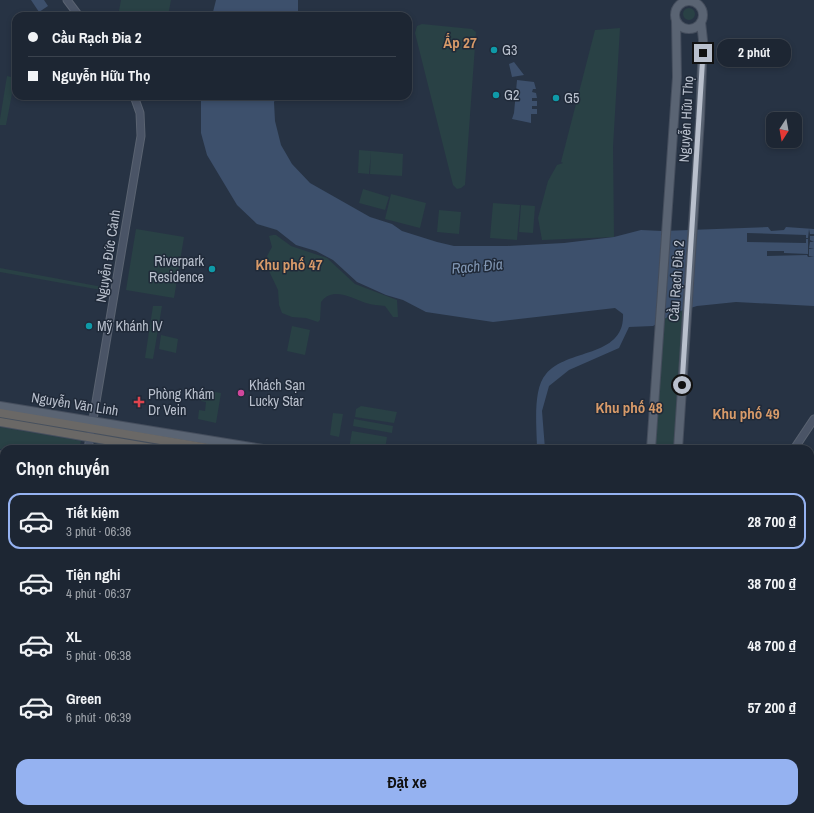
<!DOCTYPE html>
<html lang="vi">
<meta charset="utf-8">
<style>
:root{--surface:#1d2633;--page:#2a323f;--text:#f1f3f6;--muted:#a0a5ac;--line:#3b434e;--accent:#95b2f1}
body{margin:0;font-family:"Archivo Narrow",sans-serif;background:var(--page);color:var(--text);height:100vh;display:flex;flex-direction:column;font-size:15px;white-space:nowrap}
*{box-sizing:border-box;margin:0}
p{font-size:13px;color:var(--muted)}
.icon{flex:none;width:22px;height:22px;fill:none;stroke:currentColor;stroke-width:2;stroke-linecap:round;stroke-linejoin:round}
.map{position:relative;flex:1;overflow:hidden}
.panel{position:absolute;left:0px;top:445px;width:814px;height:368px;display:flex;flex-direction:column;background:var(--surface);border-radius:12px 12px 0 0;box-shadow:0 2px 6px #0003,0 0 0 1px var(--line)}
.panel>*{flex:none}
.banner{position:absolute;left:12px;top:12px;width:400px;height:88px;border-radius:12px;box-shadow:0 2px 6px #0003,0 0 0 1px var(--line);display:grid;align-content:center;height:88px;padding:0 16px;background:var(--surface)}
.needle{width:26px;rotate:191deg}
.fabs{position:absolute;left:766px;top:112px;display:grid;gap:8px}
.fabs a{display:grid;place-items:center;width:36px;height:36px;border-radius:8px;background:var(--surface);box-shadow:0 2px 6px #0003,0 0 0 1px var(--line);font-size:20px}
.end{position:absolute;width:18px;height:18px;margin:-9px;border:5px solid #b9c0cd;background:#111;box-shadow:0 0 0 2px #111}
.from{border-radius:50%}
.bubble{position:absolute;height:28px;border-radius:12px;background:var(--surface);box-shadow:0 2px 6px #0003,0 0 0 1px var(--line);font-size:13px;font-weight:700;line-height:28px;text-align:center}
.banner b{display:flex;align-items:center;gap:14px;height:38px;font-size:15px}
.banner b+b{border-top:1px solid var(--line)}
.banner i{width:10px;height:10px;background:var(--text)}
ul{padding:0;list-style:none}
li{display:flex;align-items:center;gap:12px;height:56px;margin:0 8px 6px;padding:0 8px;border:2px solid transparent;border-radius:12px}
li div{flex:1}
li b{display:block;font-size:15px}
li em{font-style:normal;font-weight:700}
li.on{border-color:var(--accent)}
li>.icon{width:36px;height:36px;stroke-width:1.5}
h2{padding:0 16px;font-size:18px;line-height:48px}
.cta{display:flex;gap:8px;margin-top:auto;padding:8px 16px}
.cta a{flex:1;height:46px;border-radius:12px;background:var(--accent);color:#111;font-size:16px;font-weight:700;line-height:46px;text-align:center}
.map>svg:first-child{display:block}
.green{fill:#294145}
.water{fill:#3d506c}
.pier{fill:#273344}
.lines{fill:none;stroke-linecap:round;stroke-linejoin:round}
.tertiary-casing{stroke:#5a6371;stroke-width:8}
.secondary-casing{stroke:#5a6371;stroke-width:9}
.primary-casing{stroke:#454e5d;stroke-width:10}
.trunk-casing{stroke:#46505e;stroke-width:10}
.tertiary{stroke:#3c4553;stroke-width:6}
.secondary{stroke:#4a5466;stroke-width:7}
.primary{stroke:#5a6473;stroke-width:8}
.trunk{stroke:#6a6866;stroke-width:8}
.route{stroke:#b9c0cd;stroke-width:5}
.culture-dot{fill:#0f9aa8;stroke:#202a39;stroke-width:1.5}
.hotel-dot{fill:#d1479c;stroke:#202a39;stroke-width:1.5}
.health-dot{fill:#e0444e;stroke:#202a39;stroke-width:1.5}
.labels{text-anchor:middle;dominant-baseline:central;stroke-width:3;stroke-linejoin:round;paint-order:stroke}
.poi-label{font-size:14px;fill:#b9c0cd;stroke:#202a39;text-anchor:start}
.street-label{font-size:14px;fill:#b9c0cd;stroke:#202a39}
.neighbourhood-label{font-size:15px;font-weight:bold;fill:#d79a69;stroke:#202a39}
.water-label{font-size:15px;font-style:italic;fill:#8096b3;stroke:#202a39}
</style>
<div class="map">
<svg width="814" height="813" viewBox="0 0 814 813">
<rect width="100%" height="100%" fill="#273344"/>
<path class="green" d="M121 0H171L168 16H118Z
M683 14a6 6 0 1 1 12 0a6 6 0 1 1-12 0Z
M422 24 472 29 476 32 465 185 461 188 457 189 453 185 415 33 417 26Z
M620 28 613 147 614 237 542 240 538 218 548 181 557 165 563 163 561 162 595 30Z
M7 76 15 78 6 125H0V119Z
M359 150 371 151 369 174 358 173Z
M371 151 403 154 402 176 370 174Z
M363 189 389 197 385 210 359 203Z
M391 194 426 203 420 228 385 219Z
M493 203 520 205 517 240 490 238Z
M521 205 535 206 533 233 519 232Z
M439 210 461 212 459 234 437 232Z
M136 229 184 237 174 298 126 290Z
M273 235H276L291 246 327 258 355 284 397 300 398 317H393L385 306C379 305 372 305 366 303 351 298 333 286 321 302L320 320 318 322 306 318 292 317 282 313 279 305 278 290 269 271 267 256 272 247 269 236Z
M0 268 108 288 107 291 0 272Z
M153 306H162L153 359 145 358Z
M683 310 675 444 673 449H655L664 319 674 313Z
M292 326 310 330 305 355 287 351Z
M161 335 178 339 176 353 159 349Z
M203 390 221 393 216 423 198 419 199 410 205 411 206 402 201 401Z
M361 406 397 412 394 423 355 417 356 409Z
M333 413 343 414 339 437 330 435Z
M354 419 393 426 392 433 353 426Z
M0 427 81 441 79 449H0Z
M352 431 387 437 385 449H349Z
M97 443 130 449H96Z
M810 615 814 616V697H810Z"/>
<path class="water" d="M31 0H44L48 6 39 12Z
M216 0H298V16H212Z
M514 62 524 75 512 77 509 64Z
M517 80 534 82 536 89H533L532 92 536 93 537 98H532V101H537V106H532V109H537V114H531V123L512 119 514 113Z
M201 96H277L274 102 275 121 281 145 292 164 310 183 370 217 392 224 402 231 437 242 454 246H507L564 243 614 237 641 230 662 231 768 227 771 231 784 230 786 227 814 229V306L736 302 697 306 674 313 653 326 629 327 619 348 569 370 549 386 542 411 545 449H537C537 429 532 390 546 374 567 348 625 358 623 314L615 308 493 322 426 312 403 300 386 295 357 282 333 260 316 251 296 245 277 230 257 224 237 205 207 155 201 133Z"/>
<path class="pier" d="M809 229 810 234H814V236H810V240L814 242H810L809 248 814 249H809V256L814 257H808L807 255 767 256V251H784V253L808 254V239H806V243L747 242V233L806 235V238H808Z"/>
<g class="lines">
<g class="tertiary-casing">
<path id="tertiary" d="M281 813 282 809
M540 813 543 809"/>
</g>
<g class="secondary-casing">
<path id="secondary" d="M67 0 79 16
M88 449 141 136 140 113 134 96
M794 449 814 419"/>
</g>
<g class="primary-casing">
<path id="primary" d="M675 15a14 14 0 1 1 28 0a14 14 0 1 1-28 0Z
M0 406 263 449
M651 449 677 77 676 21
M678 449 700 119 703 40 701 22
M0 471 4 472
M810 546H814
M810 608 814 609
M634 813V809"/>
</g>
<g class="trunk-casing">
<path id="trunk" d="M0 413 214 449
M0 422 158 449
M0 455 4 456
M0 465 4 466
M810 554 814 555
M810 563 814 564
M810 592 814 593
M810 601 814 602"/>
</g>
<use href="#tertiary" class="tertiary"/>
<use href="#secondary" class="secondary"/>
<use href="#primary" class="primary"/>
<use href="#trunk" class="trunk"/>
</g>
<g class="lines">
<path class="route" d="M682 385 703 53"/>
</g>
<g class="culture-dot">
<circle cx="494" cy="50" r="4"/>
<circle cx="496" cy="95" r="4"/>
<circle cx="556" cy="98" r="4"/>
<circle cx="212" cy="269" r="4"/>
<circle cx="89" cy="326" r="4"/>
</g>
<circle class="hotel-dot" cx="241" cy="393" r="4"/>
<path class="health-dot" d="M137 396h4v4h4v4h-4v4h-4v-4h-4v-4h4z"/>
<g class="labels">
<g class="poi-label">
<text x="502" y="50">G3</text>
<text x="504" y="95">G2</text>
<text x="564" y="98">G5</text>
<text x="204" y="261" text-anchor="end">Riverpark<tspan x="204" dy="16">Residence</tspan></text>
<text x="97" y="326">Mỹ Khánh IV</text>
<text x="249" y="385">Khách Sạn<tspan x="249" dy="16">Lucky Star</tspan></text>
<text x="148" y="394">Phòng Khám<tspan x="148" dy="16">Dr Vein</tspan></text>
</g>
<g class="street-label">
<text transform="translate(686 119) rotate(-87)">Nguyễn Hữu Thọ</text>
<text transform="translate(108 256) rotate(-81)">Nguyễn Đức Cảnh</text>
<text transform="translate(676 281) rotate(-86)">Cầu Rạch Đỉa 2</text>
<text transform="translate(75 404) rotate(9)">Nguyễn Văn Linh</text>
</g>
<g class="neighbourhood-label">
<text x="460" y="42">Ấp 27</text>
<text x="289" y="264">Khu phố 47</text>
<text x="629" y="407">Khu phố 48</text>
<text x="746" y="413">Khu phố 49</text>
</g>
<g class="water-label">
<text transform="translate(477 266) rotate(-5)">Rạch Đỉa</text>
</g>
</g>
</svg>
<div class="fabs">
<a><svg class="needle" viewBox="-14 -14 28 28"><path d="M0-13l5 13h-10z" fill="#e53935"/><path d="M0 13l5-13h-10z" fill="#a0a5ac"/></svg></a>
</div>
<i class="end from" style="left:682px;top:385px"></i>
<i class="end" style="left:703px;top:53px"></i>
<div class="bubble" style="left:717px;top:39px;width:74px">2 phút</div>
<div class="banner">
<b><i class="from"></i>Cầu Rạch Đỉa 2</b>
<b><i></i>Nguyễn Hữu Thọ</b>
</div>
<section class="panel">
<h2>Chọn chuyến</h2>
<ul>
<li class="on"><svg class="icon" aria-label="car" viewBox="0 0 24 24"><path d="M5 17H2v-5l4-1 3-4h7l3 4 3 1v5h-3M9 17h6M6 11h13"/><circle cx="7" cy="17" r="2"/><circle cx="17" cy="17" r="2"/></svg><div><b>Tiết kiệm</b><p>3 phút · 06:36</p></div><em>28 700 ₫</em></li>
<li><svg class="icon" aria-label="car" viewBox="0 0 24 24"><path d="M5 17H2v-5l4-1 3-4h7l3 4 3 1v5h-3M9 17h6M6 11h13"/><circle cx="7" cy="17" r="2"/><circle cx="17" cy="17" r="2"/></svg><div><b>Tiện nghi</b><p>4 phút · 06:37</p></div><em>38 700 ₫</em></li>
<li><svg class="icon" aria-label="car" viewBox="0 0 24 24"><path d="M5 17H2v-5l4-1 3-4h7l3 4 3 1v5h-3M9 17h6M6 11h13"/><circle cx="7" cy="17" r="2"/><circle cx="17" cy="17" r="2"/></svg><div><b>XL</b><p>5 phút · 06:38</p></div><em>48 700 ₫</em></li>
<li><svg class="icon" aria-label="car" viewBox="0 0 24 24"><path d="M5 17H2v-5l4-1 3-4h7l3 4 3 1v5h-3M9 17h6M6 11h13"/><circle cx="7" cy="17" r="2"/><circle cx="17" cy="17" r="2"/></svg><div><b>Green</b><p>6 phút · 06:39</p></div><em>57 200 ₫</em></li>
</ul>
<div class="cta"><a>Đặt xe</a></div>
</section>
</div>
